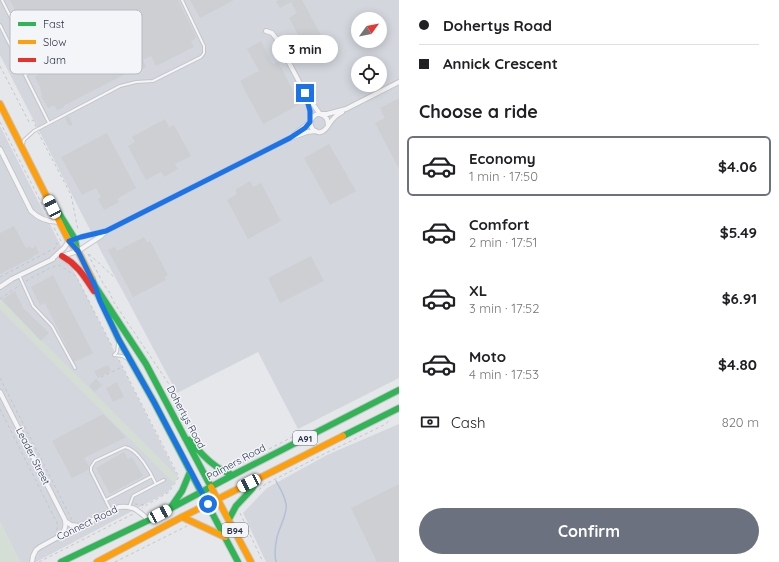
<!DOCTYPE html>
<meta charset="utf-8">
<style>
:root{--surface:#fff;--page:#f6f6f6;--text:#202124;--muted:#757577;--line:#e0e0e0;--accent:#6b717f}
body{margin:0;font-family:Quicksand,sans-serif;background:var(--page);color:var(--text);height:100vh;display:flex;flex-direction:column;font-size:15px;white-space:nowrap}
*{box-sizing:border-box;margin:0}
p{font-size:13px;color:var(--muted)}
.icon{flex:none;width:22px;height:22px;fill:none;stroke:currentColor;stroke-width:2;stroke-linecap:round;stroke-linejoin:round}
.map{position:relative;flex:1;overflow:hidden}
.details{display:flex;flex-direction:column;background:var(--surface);width:380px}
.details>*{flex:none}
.hud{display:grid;align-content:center;height:88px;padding:0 20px;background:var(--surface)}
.needle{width:26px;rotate:57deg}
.fabs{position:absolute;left:351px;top:12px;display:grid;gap:8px}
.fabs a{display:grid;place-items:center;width:36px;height:36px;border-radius:50%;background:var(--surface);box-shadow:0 2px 10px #0003;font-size:20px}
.end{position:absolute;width:18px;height:18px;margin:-9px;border:5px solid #1a73e8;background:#fff;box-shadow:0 0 0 2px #fff}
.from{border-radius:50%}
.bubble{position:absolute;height:28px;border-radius:14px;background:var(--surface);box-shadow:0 2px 10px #0003;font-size:13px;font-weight:700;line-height:28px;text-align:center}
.car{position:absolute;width:12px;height:24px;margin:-12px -6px;border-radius:5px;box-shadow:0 0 3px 1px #0007;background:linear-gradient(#fff 24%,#345 0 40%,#fff 0 76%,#345 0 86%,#fff 0)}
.hud b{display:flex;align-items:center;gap:14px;height:38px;font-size:15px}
.hud b+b{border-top:1px solid var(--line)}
.hud i{width:10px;height:10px;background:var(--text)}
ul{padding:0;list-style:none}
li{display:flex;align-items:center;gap:12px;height:60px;margin:0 8px 6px;padding:0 12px;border:2px solid transparent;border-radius:6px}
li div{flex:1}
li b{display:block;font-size:15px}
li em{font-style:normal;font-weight:700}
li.current{border-color:var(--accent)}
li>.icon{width:36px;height:36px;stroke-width:1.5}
h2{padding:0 20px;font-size:18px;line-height:48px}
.pay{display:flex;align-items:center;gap:10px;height:44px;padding:0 20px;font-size:15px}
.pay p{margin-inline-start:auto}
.action{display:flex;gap:8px;margin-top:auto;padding:8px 20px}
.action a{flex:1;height:46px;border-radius:24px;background:var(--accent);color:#fff;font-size:16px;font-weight:700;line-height:46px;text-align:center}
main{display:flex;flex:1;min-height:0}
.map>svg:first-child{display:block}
.built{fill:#d3d6dd;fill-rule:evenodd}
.green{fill:#d4ded5}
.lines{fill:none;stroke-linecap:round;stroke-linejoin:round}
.stream{stroke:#b3c0d6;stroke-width:1.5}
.building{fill:#cdcfd3}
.lane-casing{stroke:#c3c5c8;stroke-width:4}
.street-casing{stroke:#c3c5c8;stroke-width:6}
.fast-casing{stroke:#c3c5c8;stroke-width:8}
.slow-casing{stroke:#c3c5c8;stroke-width:8}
.jam-casing{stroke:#c3c5c8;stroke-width:8}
.path{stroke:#c4c5ca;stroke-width:1;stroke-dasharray:3 3;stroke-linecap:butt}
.lane{stroke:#f5f5f7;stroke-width:2}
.street{stroke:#f5f5f7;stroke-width:4}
.fast{stroke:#30b455;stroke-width:6}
.slow{stroke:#ff9f0a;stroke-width:6}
.jam{stroke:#e5322d;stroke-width:6}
.route{stroke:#1a73e8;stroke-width:5}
.labels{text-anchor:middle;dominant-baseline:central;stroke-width:3;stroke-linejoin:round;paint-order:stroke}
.shield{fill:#f3f5f9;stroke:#666c7b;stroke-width:1}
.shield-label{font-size:9px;font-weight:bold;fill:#2a3245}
.street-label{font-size:10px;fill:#2a3245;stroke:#f3f5f9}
.key{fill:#f3f5f9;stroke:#b7bac3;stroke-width:1}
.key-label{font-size:11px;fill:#2a3245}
</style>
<main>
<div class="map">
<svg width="399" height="562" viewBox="0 0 399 562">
<rect width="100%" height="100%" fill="#e5e7ea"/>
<path class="built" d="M0 0H399V378L298 429 258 352 177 393 128 301 102 253 0 55ZM358 19H380V41H358ZM358 63H380V85H358Z
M0 126 178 477 168 492 36 562H20L0 522Z
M399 424V562H266L243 513 267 488 327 455Z"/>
<path class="green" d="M0 299 178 477 174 483 0 309Z
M0 522 20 562H0Z"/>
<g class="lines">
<path class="stream" d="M276 562C274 553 275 546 277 537 279 528 288 513 286 504 285 496 280 488 276 481"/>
</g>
<path class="building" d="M10 0H178L197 38 191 41 194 47 156 66 151 56 143 60 146 67 137 72 135 69 63 106 64 107 57 110 54 105 48 108 41 96 42 95 40 89H41L35 77 43 72 40 67 43 65Z
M190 0H234L200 18Z
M279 0H302L325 43 308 52 305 48 301 50 296 42 301 40 289 18 297 13 291 2 280 8 276 2Z
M261 41 273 64 278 62 300 104 263 124 240 81 259 71 247 49Z
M399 98V169L375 123 385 118 380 108Z
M69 116 72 123V125L70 126 68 125 65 118Z
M165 119 169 127 174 125 191 156 175 164 178 169 164 177 161 172 146 180 128 146 135 142 132 137Z
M107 133 136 188 117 199 119 202 104 210 98 199 101 197 96 188 82 195 61 157Z
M329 144 356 191 330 205 304 158Z
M250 181 253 187 261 183 281 221 248 239 227 200 237 194 235 190Z
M14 226 26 248 30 246 31 249 36 246 39 253 33 256V257L0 274V233Z
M144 237 147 242 150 241 168 275 164 277 166 280 133 297 108 250 115 247 117 251Z
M311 256 324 281 280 303 268 278Z
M53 275 93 353 74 362 45 303 40 305 31 287Z
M15 291 23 308 49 333 41 341 2 300Z
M108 365 111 371 98 378 94 371Z
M96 379 102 385 95 392 89 386Z
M117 382 124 397 113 402 106 388Z
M103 414 126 437 84 458 89 466 88 470 72 478 52 441Z
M124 452 128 459 132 457 143 476 110 494 96 468Z
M399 484V562H377L351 508Z"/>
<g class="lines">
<g class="lane-casing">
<path id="lane" d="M2 0 35 65 36 68 35 70 25 75
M0 25 49 123
M23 144 24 140 34 131 120 86 136 82 153 81 201 57 204 53V46L182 0
M19 275 33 306 52 326 75 368
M114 355 122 356 128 359
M114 355 117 352 118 344
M156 484 164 480
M106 500 152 476
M111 511 91 471V467L95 461 125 447C138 449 151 473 156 484L133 496 129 507"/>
</g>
<g class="street-casing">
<path id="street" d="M266 31 272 33 276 38 305 93 320 114
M306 97 310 111 311 120
M322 114H327L346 109 399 82
M328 125 327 119C323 114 318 112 313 117 307 123 313 134 321 132 328 130 329 122 334 118 336 115 339 114 342 112
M295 134 310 122
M0 149 31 211C39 219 47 222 59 222
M62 256 78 251 101 236 106 231
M52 259 64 248 69 241 81 237 106 231 290 138 307 132 316 131
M0 287 12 279 53 259
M0 392 65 520C66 527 65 531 60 536
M65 521 71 525 79 526
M32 562 33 556 36 550 40 547 60 536 119 507C134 505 138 511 149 520"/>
</g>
<g class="fast-casing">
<path id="fast" d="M52 202 75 239 77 250
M92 279 95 286 146 364 211 487
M97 293 119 340 154 402 201 492
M343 436 399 408
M189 440C202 454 214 469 233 475
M201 492 238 562
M171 507 182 491 190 472
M229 519 236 506 252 489 258 479
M61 562 149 520 233 475 399 390"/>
</g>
<g class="slow-casing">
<path id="slow" d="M0 104 69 241 78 251 92 279
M211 487 251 562
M182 517 225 537
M97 562 182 517 343 436"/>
</g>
<g class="jam-casing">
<path id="jam" d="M62 256C78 265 84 276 94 291"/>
</g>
<path class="path" d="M0 66 29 122 33 120 36 127
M0 122 48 216
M38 132 71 195 78 230
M88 254 104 285 110 293 113 301 175 393 202 445
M89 254 114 277
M0 277 55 248 56 244 61 241 53 226
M26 281 50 268 59 265 76 276 113 348
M0 299 20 285
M119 360 179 477 169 492 148 504 142 508
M101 377 122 367
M0 378 72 520
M0 409 58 525 56 532
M226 466 232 468 306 430
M259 490 264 485 324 454 384 425 390 420
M135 504 144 505
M240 513 263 562
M39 562 133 514
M115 562 187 526"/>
<use href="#lane" class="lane"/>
<use href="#street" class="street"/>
<use href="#fast" class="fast"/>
<use href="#slow" class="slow"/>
<use href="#jam" class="jam"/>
</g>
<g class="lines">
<path class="route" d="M208 504 154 402 119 340 100 301 95 286 78 251 69 241 81 237 106 231 290 138 305 128 310 122V111L305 93"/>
</g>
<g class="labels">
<g class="shield">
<rect x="293" y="431" width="24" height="14" rx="3"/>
<rect x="222" y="523" width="26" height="14" rx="3"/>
</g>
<g class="shield-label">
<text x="305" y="438">A91</text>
<text x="235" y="530">B94</text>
</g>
<g class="street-label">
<text transform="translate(186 417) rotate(62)">Dohertys Road</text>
<text transform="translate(33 456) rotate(63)">Leader Street</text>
<text transform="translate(236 462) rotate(-28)">Palmers Road</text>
<text transform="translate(87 523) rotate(-26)">Connect Road</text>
</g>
</g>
<rect x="10" y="10" width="132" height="64" rx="6" class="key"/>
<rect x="18" y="22" width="18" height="4" fill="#30b455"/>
<rect x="18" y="40" width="18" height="4" fill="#ff9f0a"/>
<rect x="18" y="58" width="18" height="4" fill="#e5322d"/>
<g class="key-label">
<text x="43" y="28">Fast</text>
<text x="43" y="46">Slow</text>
<text x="43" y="64">Jam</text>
</g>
</svg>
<div class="fabs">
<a><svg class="needle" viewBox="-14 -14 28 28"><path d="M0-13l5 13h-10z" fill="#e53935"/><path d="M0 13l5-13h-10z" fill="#757577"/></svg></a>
<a><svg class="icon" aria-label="locate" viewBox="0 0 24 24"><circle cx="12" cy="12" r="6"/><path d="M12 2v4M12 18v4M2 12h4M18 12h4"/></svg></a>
</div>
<i class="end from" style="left:208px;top:504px"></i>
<i class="end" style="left:305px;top:93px"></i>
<div class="bubble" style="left:272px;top:35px;width:66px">3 min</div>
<i class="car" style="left:52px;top:207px;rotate:334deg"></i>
<i class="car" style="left:249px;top:483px;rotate:243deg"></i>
<i class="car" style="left:160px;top:514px;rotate:62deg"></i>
</div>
<section class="details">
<div class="hud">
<b><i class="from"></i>Dohertys Road</b>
<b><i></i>Annick Crescent</b>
</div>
<h2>Choose a ride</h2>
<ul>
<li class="current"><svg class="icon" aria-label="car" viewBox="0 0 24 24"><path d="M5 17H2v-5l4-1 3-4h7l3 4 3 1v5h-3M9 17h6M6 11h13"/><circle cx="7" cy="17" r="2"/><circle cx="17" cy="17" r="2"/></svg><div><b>Economy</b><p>1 min · 17:50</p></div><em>$4.06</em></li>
<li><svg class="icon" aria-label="car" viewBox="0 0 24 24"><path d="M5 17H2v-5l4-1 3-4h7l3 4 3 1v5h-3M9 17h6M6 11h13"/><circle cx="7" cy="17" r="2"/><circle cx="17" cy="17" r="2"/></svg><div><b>Comfort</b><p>2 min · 17:51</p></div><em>$5.49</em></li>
<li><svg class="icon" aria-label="car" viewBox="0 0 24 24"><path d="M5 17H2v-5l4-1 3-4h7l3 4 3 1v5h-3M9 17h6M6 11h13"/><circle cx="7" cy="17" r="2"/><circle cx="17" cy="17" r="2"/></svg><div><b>XL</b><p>3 min · 17:52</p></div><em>$6.91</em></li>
<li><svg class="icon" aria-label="car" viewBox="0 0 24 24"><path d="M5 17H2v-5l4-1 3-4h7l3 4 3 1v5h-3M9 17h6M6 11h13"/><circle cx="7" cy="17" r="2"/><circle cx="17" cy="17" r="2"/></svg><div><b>Moto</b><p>4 min · 17:53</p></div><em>$4.80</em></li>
</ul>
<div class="pay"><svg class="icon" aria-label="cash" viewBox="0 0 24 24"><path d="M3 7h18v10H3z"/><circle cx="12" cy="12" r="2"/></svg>Cash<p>820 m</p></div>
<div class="action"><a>Confirm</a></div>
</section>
</main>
